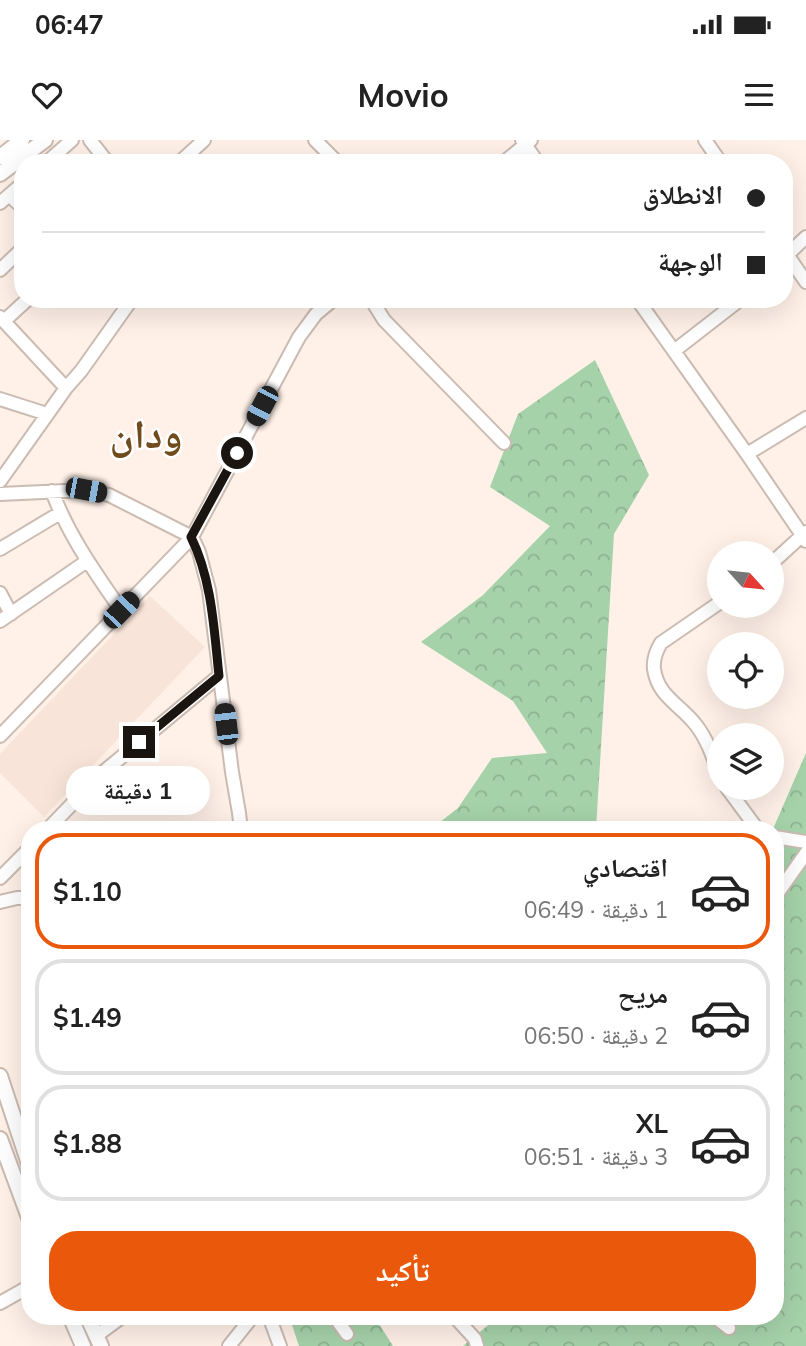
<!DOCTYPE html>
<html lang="ar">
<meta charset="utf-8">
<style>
:root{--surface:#fff;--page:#f2f2f2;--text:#222;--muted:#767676;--line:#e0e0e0;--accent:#ea580c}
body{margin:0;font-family:Mulish,"Noto Naskh Arabic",sans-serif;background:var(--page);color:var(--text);direction:rtl;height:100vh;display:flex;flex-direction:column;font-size:26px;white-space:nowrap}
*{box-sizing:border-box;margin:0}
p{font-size:23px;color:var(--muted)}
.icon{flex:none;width:38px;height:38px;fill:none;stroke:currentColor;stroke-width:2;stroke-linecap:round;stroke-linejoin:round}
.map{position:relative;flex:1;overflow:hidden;direction:ltr}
.side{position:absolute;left:21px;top:681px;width:763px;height:504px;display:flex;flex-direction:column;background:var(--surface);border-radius:28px;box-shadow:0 7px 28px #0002;direction:rtl}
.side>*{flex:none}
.top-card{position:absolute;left:14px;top:14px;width:779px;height:154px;border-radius:28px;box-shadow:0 7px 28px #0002;direction:rtl;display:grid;align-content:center;height:154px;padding:0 28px;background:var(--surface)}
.needle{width:46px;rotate:117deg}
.controls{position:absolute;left:707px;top:401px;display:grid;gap:14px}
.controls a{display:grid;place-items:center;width:77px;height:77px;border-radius:50%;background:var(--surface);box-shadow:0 7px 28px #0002;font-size:35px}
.end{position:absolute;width:32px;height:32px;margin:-16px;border:9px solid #1b1511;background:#fff;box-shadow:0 0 0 4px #fff}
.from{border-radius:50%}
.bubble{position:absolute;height:49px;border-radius:24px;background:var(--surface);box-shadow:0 7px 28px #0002;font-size:23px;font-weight:700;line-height:49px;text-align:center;direction:rtl}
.car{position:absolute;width:21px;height:42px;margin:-21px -10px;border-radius:9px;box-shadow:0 0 5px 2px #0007;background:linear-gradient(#222 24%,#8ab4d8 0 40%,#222 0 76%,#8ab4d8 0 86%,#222 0)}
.top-card b{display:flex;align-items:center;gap:24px;height:66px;font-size:26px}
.top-card b+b{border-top:2px solid var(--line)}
.top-card i{width:18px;height:18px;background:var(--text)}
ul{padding:12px 0 0;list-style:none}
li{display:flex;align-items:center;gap:21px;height:116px;margin:0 14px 10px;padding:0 14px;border:4px solid var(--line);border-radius:28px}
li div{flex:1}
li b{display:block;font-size:26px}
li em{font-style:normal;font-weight:700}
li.selected{border-color:var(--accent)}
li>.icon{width:63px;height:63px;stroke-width:1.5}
.cta{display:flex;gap:14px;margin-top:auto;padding:14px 28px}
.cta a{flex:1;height:80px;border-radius:28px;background:var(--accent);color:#fff;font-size:28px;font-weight:700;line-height:80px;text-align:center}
.status{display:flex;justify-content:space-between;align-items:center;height:49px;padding:0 35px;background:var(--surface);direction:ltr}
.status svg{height:19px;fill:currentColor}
header{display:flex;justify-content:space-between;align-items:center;height:91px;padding:0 28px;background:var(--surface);font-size:32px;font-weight:700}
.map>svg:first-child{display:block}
.built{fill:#f8e4d8}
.forest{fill:url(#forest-crowns)}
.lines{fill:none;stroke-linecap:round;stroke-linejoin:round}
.minor-casing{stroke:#cbbbb1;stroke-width:16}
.major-casing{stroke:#cbbbb1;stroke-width:18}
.minor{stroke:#fff;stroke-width:12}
.major{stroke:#fff;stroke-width:14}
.route{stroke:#1b1511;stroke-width:9}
.labels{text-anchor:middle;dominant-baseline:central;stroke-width:5;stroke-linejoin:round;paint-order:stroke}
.town-label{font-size:40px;font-weight:bold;fill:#704c1c;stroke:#fff}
</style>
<div class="status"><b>06:47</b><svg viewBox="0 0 49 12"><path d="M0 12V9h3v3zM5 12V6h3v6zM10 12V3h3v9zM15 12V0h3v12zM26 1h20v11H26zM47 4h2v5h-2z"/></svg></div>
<header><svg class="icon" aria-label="menu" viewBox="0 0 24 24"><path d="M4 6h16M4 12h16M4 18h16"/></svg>Movio<svg class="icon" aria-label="heart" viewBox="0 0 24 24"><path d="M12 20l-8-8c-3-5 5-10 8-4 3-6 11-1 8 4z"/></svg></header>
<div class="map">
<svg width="806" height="1206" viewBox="0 0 806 1206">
<defs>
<pattern id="forest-crowns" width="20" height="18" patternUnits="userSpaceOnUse" patternTransform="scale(1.75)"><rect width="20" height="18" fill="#a5d2a9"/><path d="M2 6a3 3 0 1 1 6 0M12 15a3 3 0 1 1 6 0" fill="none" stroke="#8db390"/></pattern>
</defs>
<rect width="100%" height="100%" fill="#fff1e8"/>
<path class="built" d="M150 456 205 507 44 677 0 633V614Z"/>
<path class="forest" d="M595 220 649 335 614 394 596 689H431L458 668 492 618 547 613 513 561 421 502 483 455 550 386 490 347 518 274Z
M806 613V1206H463L499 1176H775V690L773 689Z
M289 1176H374L393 1206H299Z"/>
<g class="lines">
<g class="minor-casing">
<path id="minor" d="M90 0 108 23
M315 0 338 23
M522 0 538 23
M705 0 721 23
M46 23 72 0
M179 23 204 0
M503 23 531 0
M9 55 23 68
M0 63 23 43
M784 110 806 142
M784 118 806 97
M0 130 23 108
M371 159 384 180 504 303
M637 159 747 314 806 401
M0 177 66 248 81 231 132 159
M4 181 28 159
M674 211 741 159
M0 259 47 274
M747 314 806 278
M0 341 66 248
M52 351C68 395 95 432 121 470
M0 354 86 350 109 355 192 397 199 412 209 450 232 632 239 673 241 690
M0 409 60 373
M772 423 806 392
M0 453 11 474
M719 463 661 503C656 511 653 519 654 529 658 557 680 564 696 585 707 599 713 617 719 634
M0 481 87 421
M0 596 192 397 299 197 316 174 334 159
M727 648 758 690
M47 690 101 634 219 536
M775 697 806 702
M0 738 30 708
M775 757 806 713
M0 762 17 758H30
M18 991 30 980
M0 1163 30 1146
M269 1176 280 1206
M334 1176 347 1194
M454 1176 475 1199 477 1206
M714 1176 729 1188
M96 1196 123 1176
M229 1206 253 1176"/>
</g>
<g class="major-casing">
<path id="major" d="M0 17 22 0
M0 34 45 0
M0 936 30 1027
M0 999 30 1080
M70 1176 83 1206
M87 1176 101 1206"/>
</g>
<use href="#minor" class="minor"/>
<use href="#major" class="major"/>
</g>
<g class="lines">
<path class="route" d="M139 602 219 536C214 489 212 440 191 397L237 313"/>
</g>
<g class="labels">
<g class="town-label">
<text x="146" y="293">ودان</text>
</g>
</g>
</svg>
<div class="controls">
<a><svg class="needle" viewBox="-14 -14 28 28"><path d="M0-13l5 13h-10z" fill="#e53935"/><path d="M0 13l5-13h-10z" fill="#767676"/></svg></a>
<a><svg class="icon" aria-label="locate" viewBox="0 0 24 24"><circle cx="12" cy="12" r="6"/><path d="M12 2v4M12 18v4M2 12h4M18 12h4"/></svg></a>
<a><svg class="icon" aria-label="layers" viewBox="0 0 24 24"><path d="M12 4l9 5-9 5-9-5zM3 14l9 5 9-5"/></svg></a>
</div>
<i class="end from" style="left:237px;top:313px"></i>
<i class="end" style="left:139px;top:602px"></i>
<div class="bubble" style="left:66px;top:626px;width:144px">1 دقيقة</div>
<i class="car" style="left:262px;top:266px;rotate:208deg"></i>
<i class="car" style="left:86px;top:350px;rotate:101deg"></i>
<i class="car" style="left:121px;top:470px;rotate:44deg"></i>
<i class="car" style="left:226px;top:584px;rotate:353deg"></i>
<div class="top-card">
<b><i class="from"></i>الانطلاق</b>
<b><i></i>الوجهة</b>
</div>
<section class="side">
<ul>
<li class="selected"><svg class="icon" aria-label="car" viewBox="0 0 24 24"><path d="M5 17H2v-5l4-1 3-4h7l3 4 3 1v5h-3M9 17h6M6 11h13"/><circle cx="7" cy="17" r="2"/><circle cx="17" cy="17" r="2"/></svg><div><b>اقتصادي</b><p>1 دقيقة · 06:49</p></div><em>$1.10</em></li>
<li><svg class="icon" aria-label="car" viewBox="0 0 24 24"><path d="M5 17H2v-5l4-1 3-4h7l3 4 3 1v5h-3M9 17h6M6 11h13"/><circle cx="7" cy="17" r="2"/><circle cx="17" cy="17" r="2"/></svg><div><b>مريح</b><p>2 دقيقة · 06:50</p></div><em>$1.49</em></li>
<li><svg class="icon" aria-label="car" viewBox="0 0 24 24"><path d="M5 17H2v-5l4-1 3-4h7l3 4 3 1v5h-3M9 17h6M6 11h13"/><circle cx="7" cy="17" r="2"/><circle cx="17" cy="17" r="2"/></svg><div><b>XL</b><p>3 دقيقة · 06:51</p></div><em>$1.88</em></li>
</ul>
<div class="cta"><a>تأكيد</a></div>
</section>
</div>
